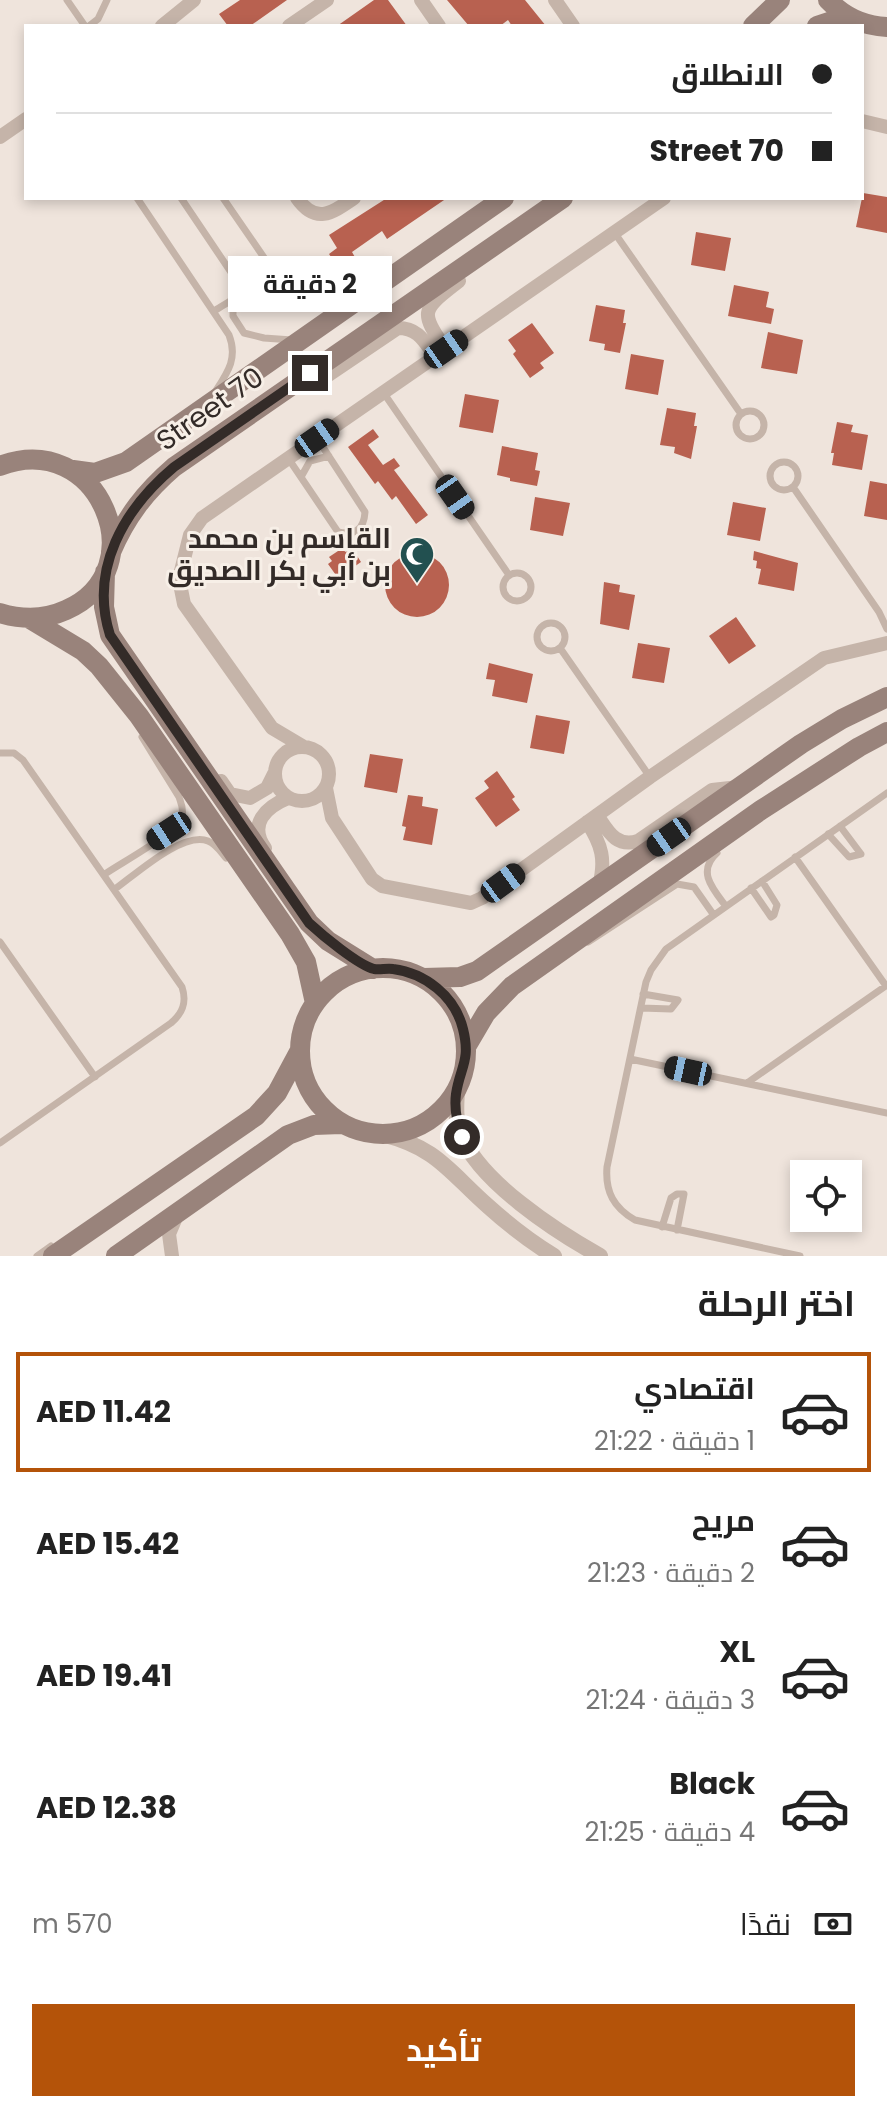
<!DOCTYPE html>
<html lang="ar">
<meta charset="utf-8">
<style>
:root{--surface:#fff;--page:#f2f2f2;--text:#222;--muted:#767676;--line:#e0e0e0;--accent:#b45309}
body{margin:0;font-family:Poppins,Cairo,sans-serif;background:var(--page);color:var(--text);direction:rtl;height:100vh;display:flex;flex-direction:column;font-size:30px;white-space:nowrap}
*{box-sizing:border-box;margin:0}
p{font-size:26px;color:var(--muted)}
.icon{flex:none;width:44px;height:44px;fill:none;stroke:currentColor;stroke-width:2;stroke-linecap:round;stroke-linejoin:round}
.map{position:relative;height:1256px;overflow:hidden;direction:ltr}
.panel{display:flex;flex-direction:column;background:var(--surface);flex:1}
.panel>*{flex:none}
.banner{position:absolute;left:24px;top:24px;width:840px;height:176px;border-radius:0px;box-shadow:0 4px 12px #0003;direction:rtl;display:grid;align-content:center;height:176px;padding:0 32px;background:var(--surface)}
.tools{position:absolute;left:790px;top:1160px;display:grid;gap:16px}
.tools a{display:grid;place-items:center;width:72px;height:72px;border-radius:0px;background:var(--surface);box-shadow:0 4px 12px #0003;font-size:40px}
.end{position:absolute;width:36px;height:36px;margin:-18px;border:10px solid #332b28;background:#fff;box-shadow:0 0 0 4px #fff}
.from{border-radius:50%}
.bubble{position:absolute;height:56px;border-radius:0px;background:var(--surface);box-shadow:0 4px 12px #0003;font-size:26px;font-weight:700;line-height:56px;text-align:center;direction:rtl}
.car{position:absolute;width:24px;height:48px;margin:-24px -12px;border-radius:10px;box-shadow:0 0 6px 2px #0007;background:linear-gradient(#222 24%,#8ab4d8 0 40%,#222 0 76%,#8ab4d8 0 86%,#222 0)}
.banner b{display:flex;align-items:center;gap:28px;height:76px;font-size:30px}
.banner b+b{border-top:2px solid var(--line)}
.banner i{width:20px;height:20px;background:var(--text)}
ul{padding:0;list-style:none}
li{display:flex;align-items:center;gap:24px;height:120px;margin:0 16px 12px;padding:0 16px;border:4px solid transparent;border-radius:0px}
li div{flex:1}
li b{display:block;font-size:30px}
li em{font-style:normal;font-weight:700}
li.current{border-color:var(--accent)}
li>.icon{width:72px;height:72px;stroke-width:1.5}
h2{padding:0 32px;font-size:36px;line-height:96px}
.pay{display:flex;align-items:center;gap:20px;height:88px;padding:0 32px;font-size:30px}
.pay p{margin-inline-start:auto}
.button{display:flex;gap:16px;margin-top:auto;padding:16px 32px}
.button a{flex:1;height:92px;border-radius:0px;background:var(--accent);color:#fff;font-size:32px;font-weight:700;line-height:92px;text-align:center}
.map>svg:first-child{display:block}
.building{fill:#b86150}
.lines{fill:none;stroke-linecap:round;stroke-linejoin:round}
.service{stroke:#c5b4a9;stroke-width:7}
.minor{stroke:#c5b4a9;stroke-width:14}
.tertiary{stroke:#c5b4a9;stroke-width:16}
.secondary{stroke:#99837b;stroke-width:20}
.route{stroke:#332b28;stroke-width:10}
.labels{text-anchor:middle;dominant-baseline:central;stroke-width:6;stroke-linejoin:round;paint-order:stroke}
.street-label{font-size:28px;fill:#332b28;stroke:#f7efe7}
.poi-label{font-size:28px;font-weight:bold;fill:#332b28;stroke:#f7efe7;text-anchor:end}
</style>
<div class="map">
<svg width="887" height="1256" viewBox="0 0 887 1256">
<rect width="100%" height="100%" fill="#efe4dc"/>
<path class="building" d="M240 0H287L250 26H228L219 14Z
M374 0H388L407 26H337Z
M447 0H525L546 26H512L508 20 500 26H469Z
M863 193 887 197V233L856 227Z
M387 198H447L387 239 382 231 352 252 356 259 340 270 329 254 337 248 329 235Z
M696 232 731 238 725 271 691 265Z
M734 285 769 292 766 307 774 309 771 324 728 316Z
M596 305 625 310 623 323H626L620 353 604 350 605 344 589 341Z
M532 323 554 353 540 363 544 368 530 378 513 354 516 351 508 340Z
M768 332 803 340 797 374 761 368Z
M631 354 664 360 658 395 625 389Z
M465 394 499 400 493 433 459 427Z
M667 408 696 413 694 426H697L691 459 674 453 675 447 660 445Z
M837 422 853 425 851 432 868 435 862 470 832 465 834 453H831Z
M373 429 379 437 368 445 383 465 394 458 400 466 394 470 428 515 416 524 396 496 392 500 378 481 375 484 348 447Z
M502 446 538 453 535 470 540 471 537 486 510 481V478L497 475Z
M870 481 887 484V520L864 516Z
M535 497 570 503 563 536 530 530Z
M733 502 766 508 760 541 727 535Z
M352 548 361 562 338 578 328 564 332 561 329 557 341 549 346 552Z
M754 551 798 563 794 591 758 584 761 569 756 568 757 561 753 560Z
M385 585a32 32 0 1 1 64 0a32 32 0 1 1-64 0Z
M604 582 620 585 619 592 635 595 629 630 600 624Z
M736 617 756 646 729 664 709 636Z
M638 643 670 648 664 683 632 678Z
M489 663 533 674 527 703 492 696 495 680 486 679Z
M536 715 570 721 564 754 530 748Z
M370 754 403 759 397 793 364 787Z
M497 771 515 797 512 799 520 810 496 827 475 798 489 788 484 781Z
M408 795 423 797 422 806 438 809 432 845 403 840 406 827 402 826Z"/>
<g class="lines">
<path class="service" d="M67 0 85 26
M89 26 98 19 107 0
M137 198 229 335C238 358 228 372 215 392
M181 198 243 290
M614 232 741 414
M233 298V316L244 333 264 338 292 340
M214 311C232 299 269 283 265 259L223 198
M383 392 509 575
M736 425a14 14 0 1 1 28 0a14 14 0 1 1-28 0Z
M288 458 338 532C355 536 364 529 365 512L317 438
M770 476a14 14 0 1 1 28 0a14 14 0 1 1-28 0Z
M301 477 310 461 329 456
M793 487 879 612 887 629
M503 587a14 14 0 1 1 28 0a14 14 0 1 1-28 0Z
M537 637a14 14 0 1 1 28 0a14 14 0 1 1-28 0Z
M560 648 650 777
M0 753H14L23 760 182 987C187 1002 183 1013 171 1023L0 1143
M828 834 849 857 861 854 840 826
M717 853C697 871 712 888 725 905
M795 857 886 986
M105 874C122 862 176 834 182 816 184 809 181 803 179 797L142 737
M751 888 771 917 774 915 777 905 762 881
M115 889C136 874 183 831 208 841 216 844 221 852 226 858
M0 942 95 1077
M588 942 677 884 694 887 713 914
M641 1008 671 1009 678 1000 643 994
M630 1059 887 1113
M747 1083 887 985
M662 1227 671 1198 677 1194H684L677 1230
M37 1256 51 1246
M800 1256 635 1220C614 1208 605 1192 607 1167L646 982 651 970 666 949 887 793"/>
<path class="minor" d="M421 0 439 26
M555 0 573 26
M162 26 194 0
M289 26 327 0
M862 121 887 127
M0 137 26 119
M297 198C316 225 332 213 354 198
M446 349C417 310 424 309 459 281
M302 385 327 376 398 328C418 328 424 341 435 356
M275 774a27 27 0 1 1 54 0a27 27 0 1 1-54 0Z
M304 747 272 728 184 604 179 579 190 535 202 518 664 198
M221 781 230 794 250 798 267 788 274 774
M326 788 332 818 372 879 382 886 471 903 482 898 650 777 824 658 887 643
M597 815C608 831 616 848 638 841L712 790 739 787
M587 822C602 845 606 860 599 886
M265 848C248 824 266 807 288 798
M172 1256 169 1234 177 1215"/>
<path class="tertiary" d="M457 1091C456 1106 455 1120 461 1134 478 1181 557 1232 600 1256
M382 1134C438 1148 449 1172 489 1207 509 1225 531 1242 554 1256"/>
<path class="secondary" d="M828 0C844 17 863 26 887 27
M753 26 780 0
M817 26 847 16
M0 466C98 428 158 570 66 610 44 620 23 620 0 613
M73 470 95 473 126 462 504 198
M111 552C126 517 145 492 174 467L563 198
M105 572 104 607 110 635 309 923 328 941 373 969
M30 619 83 651 99 666 139 716 290 934 306 962 315 1003
M300 1051a83 83 0 1 1 166 0a83 83 0 1 1-166 0Z
M424 978 460 977 477 971 801 744 842 719 887 697
M466 1047 486 1013 512 986 761 810 859 747 887 732
M53 1256 256 1116 277 1093 299 1052
M116 1256 288 1135 314 1125 341 1124"/>
</g>
<g class="lines">
<path class="route" d="M310 373 174 467C124 509 89 569 110 635L309 923C322 935 358 965 374 969 380 970 387 968 393 969 425 973 455 996 463 1029 471 1061 460 1067 456 1094 454 1109 457 1123 462 1137"/>
</g>
<defs>
<g id="mosque-pin" transform="scale(1.8)"><path d="M0 17L-7.5 6A9.5 9.5 0 1 1 7.5 6Z" fill="#225050" stroke="#f7efe7"/><path d="M3.5-4.9A6 6 0 1 0 3.5 4.9A5 5 0 1 1 3.5-4.9Z" fill="#fff"/></g>
</defs>
<g fill-rule="evenodd">
<use href="#mosque-pin" x="417" y="554"/>
</g>
<g class="labels">
<g class="street-label">
<text transform="translate(210 409) rotate(-35)">Street 70</text>
</g>
<g class="poi-label">
<text x="391" y="538">القاسم بن محمد<tspan x="391" dy="32">بن أبي بكر الصديق</tspan></text>
</g>
</g>
</svg>
<div class="tools">
<a><svg class="icon" aria-label="locate" viewBox="0 0 24 24"><circle cx="12" cy="12" r="6"/><path d="M12 2v4M12 18v4M2 12h4M18 12h4"/></svg></a>
</div>
<i class="end from" style="left:462px;top:1137px"></i>
<i class="end" style="left:310px;top:373px"></i>
<div class="bubble" style="left:228px;top:256px;width:164px">2 دقيقة</div>
<i class="car" style="left:446px;top:349px;rotate:55deg"></i>
<i class="car" style="left:317px;top:438px;rotate:55deg"></i>
<i class="car" style="left:455px;top:497px;rotate:145deg"></i>
<i class="car" style="left:169px;top:831px;rotate:237deg"></i>
<i class="car" style="left:669px;top:837px;rotate:235deg"></i>
<i class="car" style="left:503px;top:883px;rotate:54deg"></i>
<i class="car" style="left:688px;top:1071px;rotate:282deg"></i>
<div class="banner">
<b><i class="from"></i>الانطلاق</b>
<b><i></i>Street 70</b>
</div>
</div>
<section class="panel">
<h2>اختر الرحلة</h2>
<ul>
<li class="current"><svg class="icon" aria-label="car" viewBox="0 0 24 24"><path d="M5 17H2v-5l4-1 3-4h7l3 4 3 1v5h-3M9 17h6M6 11h13"/><circle cx="7" cy="17" r="2"/><circle cx="17" cy="17" r="2"/></svg><div><b>اقتصادي</b><p>1 دقيقة · 21:22</p></div><em>AED 11.42</em></li>
<li><svg class="icon" aria-label="car" viewBox="0 0 24 24"><path d="M5 17H2v-5l4-1 3-4h7l3 4 3 1v5h-3M9 17h6M6 11h13"/><circle cx="7" cy="17" r="2"/><circle cx="17" cy="17" r="2"/></svg><div><b>مريح</b><p>2 دقيقة · 21:23</p></div><em>AED 15.42</em></li>
<li><svg class="icon" aria-label="car" viewBox="0 0 24 24"><path d="M5 17H2v-5l4-1 3-4h7l3 4 3 1v5h-3M9 17h6M6 11h13"/><circle cx="7" cy="17" r="2"/><circle cx="17" cy="17" r="2"/></svg><div><b>XL</b><p>3 دقيقة · 21:24</p></div><em>AED 19.41</em></li>
<li><svg class="icon" aria-label="car" viewBox="0 0 24 24"><path d="M5 17H2v-5l4-1 3-4h7l3 4 3 1v5h-3M9 17h6M6 11h13"/><circle cx="7" cy="17" r="2"/><circle cx="17" cy="17" r="2"/></svg><div><b>Black</b><p>4 دقيقة · 21:25</p></div><em>AED 12.38</em></li>
</ul>
<div class="pay"><svg class="icon" aria-label="cash" viewBox="0 0 24 24"><path d="M3 7h18v10H3z"/><circle cx="12" cy="12" r="2"/></svg>نقدًا<p>570 m</p></div>
<div class="button"><a>تأكيد</a></div>
</section>
